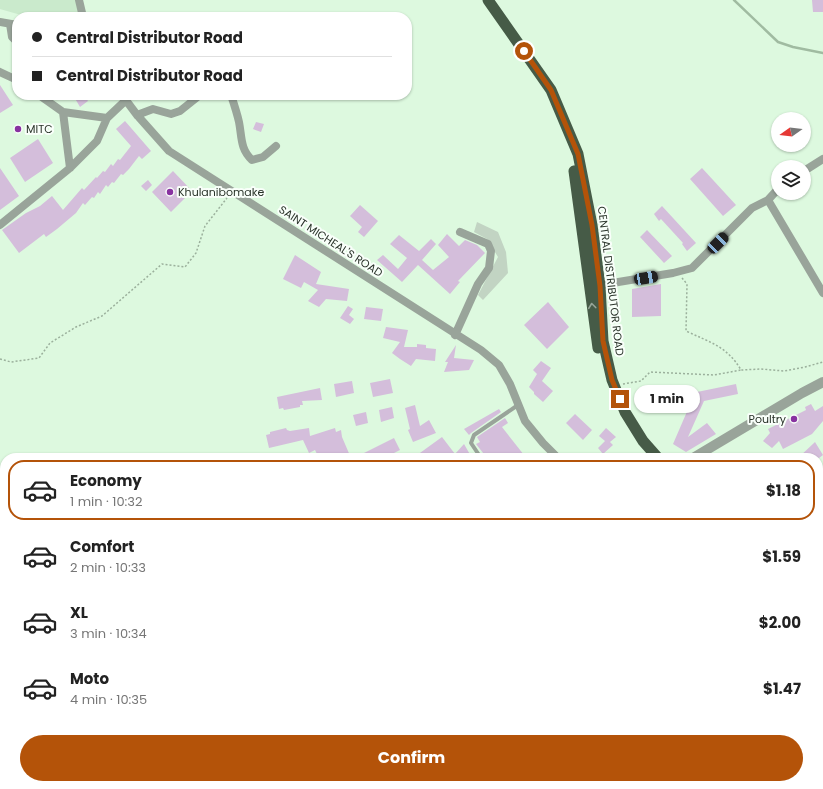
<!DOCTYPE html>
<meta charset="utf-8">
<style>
:root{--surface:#fff;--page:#f2f2f2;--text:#222;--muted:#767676;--line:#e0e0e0;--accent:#b45309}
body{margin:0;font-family:Poppins,sans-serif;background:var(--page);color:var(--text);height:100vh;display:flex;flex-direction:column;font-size:15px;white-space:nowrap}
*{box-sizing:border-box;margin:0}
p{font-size:13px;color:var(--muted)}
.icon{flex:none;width:22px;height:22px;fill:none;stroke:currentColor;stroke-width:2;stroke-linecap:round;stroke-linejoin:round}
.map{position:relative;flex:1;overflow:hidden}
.panel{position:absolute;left:0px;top:453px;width:823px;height:336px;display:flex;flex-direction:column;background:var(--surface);border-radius:16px 16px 0 0;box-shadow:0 1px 3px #0004}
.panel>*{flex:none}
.top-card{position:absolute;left:12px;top:12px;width:400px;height:88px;border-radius:16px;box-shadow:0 1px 3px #0004;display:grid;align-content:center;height:88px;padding:0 20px;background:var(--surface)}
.needle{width:26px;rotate:256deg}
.controls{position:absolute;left:771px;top:112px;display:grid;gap:8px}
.controls a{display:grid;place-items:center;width:40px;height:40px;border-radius:50%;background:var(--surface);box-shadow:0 1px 3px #0004;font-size:20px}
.end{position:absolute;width:18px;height:18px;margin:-9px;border:5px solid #b45309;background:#fff;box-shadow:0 0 0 2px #fff}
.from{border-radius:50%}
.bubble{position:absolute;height:28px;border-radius:14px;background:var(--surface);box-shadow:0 1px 3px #0004;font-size:13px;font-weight:700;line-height:28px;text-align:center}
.car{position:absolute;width:12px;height:24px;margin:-12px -6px;border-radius:5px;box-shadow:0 0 3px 1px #0007;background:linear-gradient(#222 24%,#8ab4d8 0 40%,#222 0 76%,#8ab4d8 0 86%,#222 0)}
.top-card b{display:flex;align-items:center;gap:14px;height:38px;font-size:15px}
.top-card b+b{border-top:1px solid var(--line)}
.top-card i{width:10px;height:10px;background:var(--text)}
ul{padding:7px 0 0;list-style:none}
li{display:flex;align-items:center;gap:12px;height:60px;margin:0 8px 6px;padding:0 12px;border:2px solid transparent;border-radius:16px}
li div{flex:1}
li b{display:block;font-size:15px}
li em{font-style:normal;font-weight:700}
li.on{border-color:var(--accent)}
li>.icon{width:36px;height:36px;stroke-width:1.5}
.button{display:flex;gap:8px;margin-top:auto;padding:8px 20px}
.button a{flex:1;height:46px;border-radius:24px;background:var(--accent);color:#fff;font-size:16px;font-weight:700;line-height:46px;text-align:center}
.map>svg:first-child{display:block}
.built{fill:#caeacc}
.green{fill:#c2d4c3}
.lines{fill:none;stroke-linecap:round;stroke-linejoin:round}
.stream{stroke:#a0bba1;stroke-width:2.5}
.building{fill:#d4bedb}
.path{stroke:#9bb09c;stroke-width:1.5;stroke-dasharray:2 2;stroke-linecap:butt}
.service{stroke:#99a49a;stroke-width:4}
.minor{stroke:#99a49a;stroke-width:8}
.tertiary{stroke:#99a49a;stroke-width:10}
.trunk{stroke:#465b47;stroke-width:11}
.oneway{stroke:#97a598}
.route{stroke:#b45309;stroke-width:5}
.poi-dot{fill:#8832a0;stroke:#f9fffa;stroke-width:1.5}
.labels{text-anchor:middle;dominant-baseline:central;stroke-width:4;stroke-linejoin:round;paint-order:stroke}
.poi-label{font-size:11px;fill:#293329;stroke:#f9fffa;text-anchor:start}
.street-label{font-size:11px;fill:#293329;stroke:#f9fffa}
</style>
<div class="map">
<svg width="823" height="789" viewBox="0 0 823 789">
<rect width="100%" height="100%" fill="#ddf9df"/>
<path class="built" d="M0 0H78V17H28L0 9Z
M327 784H592L596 789H326Z"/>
<path class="green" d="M477 222 498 232 506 252 508 273 483 300 478 295 498 257 487 239 474 232Z
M818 749 823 751V789H687L683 784H818Z"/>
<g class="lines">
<path class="stream" d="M734 0 778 42 793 47 823 53"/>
</g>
<path class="building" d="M812 0H823V12H813Z
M0 85 13 105 0 113Z
M73 95H84L88 101 80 107Z
M125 121 151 151 142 159 139 156 129 169 123 175 121 174 114 183 112 182 108 187 106 185 100 194 98 192 94 198 92 197 85 205 83 203 76 213 57 229 46 237 44 234 19 253 2 230 26 213 40 206 52 196 63 210 82 188 84 190 96 177 97 178 103 171 105 172 111 164 113 166 118 159 120 160 131 146 116 129Z
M256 122 264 124 261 132 253 129Z
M38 139 53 163 25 182 10 158Z
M0 168 19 196 0 210Z
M702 168 736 205 723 216 690 179Z
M173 171 192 191 171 212 152 192Z
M148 180 152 185 146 191 141 186Z
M360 205 378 221 364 237 358 232 362 227 350 216Z
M662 206 696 243 687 251 682 244 683 243 661 219 659 221 654 214Z
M647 230 672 256 664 263 640 237Z
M447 234 459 246 465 240 477 245 485 253 458 281 460 282 450 294 418 265 402 282 377 260 383 255 398 269 407 258 390 244 399 235 419 251 431 239 436 244 422 260 433 270 449 257 438 245Z
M295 255 321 272 316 284 349 289 347 301 326 299 319 307 308 301 318 290 304 282 301 288 283 279Z
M661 284V316L632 317V289Z
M548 302 569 327 547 349 524 325Z
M348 306 353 309 349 315 354 319 350 324 340 318Z
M366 307 383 309 381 321 364 319Z
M386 327 408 330 404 347H417V344L426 345V348L436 349 435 361 416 359 411 366 400 359 392 353 400 342 383 338Z
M456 345 454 358 474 360 469 370 444 372 448 362H445Z
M541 361 551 368 542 381 553 391 543 402 534 394V392L529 387 537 374 533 370Z
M390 379 393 393 373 397 370 383Z
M352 381 354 393 336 397 334 384Z
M736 384 738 394 704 401 688 437 707 423 716 434 686 452 673 444 692 400 700 403 697 392Z
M320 388 322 400 302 401 303 405H300V407L284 410 283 408 279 409 277 397Z
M811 404 815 411 823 406V421L812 434 783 449 779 441 772 448 763 441 770 433 768 429 806 410 805 407Z
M415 405 420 426 429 420 436 433 413 442 408 430 410 429 405 408Z
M392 407 394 418 381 422 379 410Z
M499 409 501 412 471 433 469 435 464 429Z
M366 412 368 423 356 426 353 415Z
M575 414 592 430 583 440 566 423Z
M505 418 508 423 502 427 524 455 521 458H487L476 444 480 442 477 437Z
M286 428 287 430 290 431 309 428 310 436 335 428 336 432 341 430 342 437 351 458H319L315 450 309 453 303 440 269 448 266 435 270 434V432Z
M606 428 616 437 610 442 613 445 603 454 598 448 605 441 599 436Z
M442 437 455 454 464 444 472 458H413Z
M394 438 400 450 384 458H354Z
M815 442 823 455 819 458H798Z"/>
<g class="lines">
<path class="path" d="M682 278 687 284 686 331C709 342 727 346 741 370L761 369 784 371 805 367 823 362
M0 359 11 362 39 358 50 343 76 327 102 316 162 264 185 267 196 253 205 226 227 198
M623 384 641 381 650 372 714 375 741 370"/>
<path class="service" d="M481 458 471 443 474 435 518 405"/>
<path class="minor" d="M79 0 83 17
M0 22 17 25
M10 24 12 37 17 42
M0 72 17 80
M39 95 63 112 107 118
M122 95 137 115 169 151 481 350 499 365 510 384 525 421 543 443 558 458
M231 95C234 104 237 113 239 122 242 137 240 149 252 160L263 157 276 146
M63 112 70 168
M137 115 153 109 171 114 180 111 200 95
M804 171 823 159
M768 200 823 293
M0 225 70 168 97 141 107 118 125 101
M594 286 673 273 692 268 752 208 768 200 778 189
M455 335 478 284 489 268 491 251 488 244 460 232
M0 514 5 518
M818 548 823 545
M0 753 5 751
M64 784 65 789
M446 784 452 788
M610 784 614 789
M321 789 322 784
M396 789 401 784"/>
<path class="tertiary" d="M693 458 802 393 823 382"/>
<path class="trunk" d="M488 0 551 90 578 154 592 225 600 286 603 341 612 380 625 412 643 441 658 458
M574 171 598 348
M818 626 823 631
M818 641 823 646"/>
</g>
<defs><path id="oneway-chevron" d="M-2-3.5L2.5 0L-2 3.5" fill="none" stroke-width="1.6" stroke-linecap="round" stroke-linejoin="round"/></defs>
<use class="oneway" href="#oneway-chevron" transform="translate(592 306) rotate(-97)"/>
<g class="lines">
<path class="route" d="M524 51 551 90 578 154 592 225 600 286 603 341 612 380 620 399"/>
</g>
<g class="poi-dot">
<circle cx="18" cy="129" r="4"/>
<circle cx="170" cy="192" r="4"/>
<circle cx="794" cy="419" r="4"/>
</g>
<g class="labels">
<g class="poi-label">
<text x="26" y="129">MITC</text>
<text x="178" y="192">Khulanibomake</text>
<text x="786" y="419" text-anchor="end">Poultry</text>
</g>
<g class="street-label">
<text transform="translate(331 241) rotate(33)">SAINT MICHEAL'S ROAD</text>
<text transform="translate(611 281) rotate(83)">CENTRAL DISTRIBUTOR ROAD</text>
</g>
</g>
</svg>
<div class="controls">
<a><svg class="needle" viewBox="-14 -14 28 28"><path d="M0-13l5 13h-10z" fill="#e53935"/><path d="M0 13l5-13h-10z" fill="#767676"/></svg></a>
<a><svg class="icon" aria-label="layers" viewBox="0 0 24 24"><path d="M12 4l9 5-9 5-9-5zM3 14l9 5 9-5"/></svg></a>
</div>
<i class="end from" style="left:524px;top:51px"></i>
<i class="end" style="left:620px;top:399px"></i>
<div class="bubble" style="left:634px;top:385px;width:66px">1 min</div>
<i class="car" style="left:718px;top:243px;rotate:45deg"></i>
<i class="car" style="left:646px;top:278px;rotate:80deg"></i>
<div class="top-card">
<b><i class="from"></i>Central Distributor Road</b>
<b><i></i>Central Distributor Road</b>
</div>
<section class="panel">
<ul>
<li class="on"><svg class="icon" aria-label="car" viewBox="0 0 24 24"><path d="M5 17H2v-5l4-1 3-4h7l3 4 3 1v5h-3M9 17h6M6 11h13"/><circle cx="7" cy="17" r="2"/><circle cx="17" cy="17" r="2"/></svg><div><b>Economy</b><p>1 min · 10:32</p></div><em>$1.18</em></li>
<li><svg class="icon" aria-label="car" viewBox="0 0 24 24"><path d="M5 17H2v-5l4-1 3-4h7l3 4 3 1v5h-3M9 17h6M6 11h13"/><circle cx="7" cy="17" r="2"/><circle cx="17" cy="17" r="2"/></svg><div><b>Comfort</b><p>2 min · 10:33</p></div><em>$1.59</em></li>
<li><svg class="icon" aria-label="car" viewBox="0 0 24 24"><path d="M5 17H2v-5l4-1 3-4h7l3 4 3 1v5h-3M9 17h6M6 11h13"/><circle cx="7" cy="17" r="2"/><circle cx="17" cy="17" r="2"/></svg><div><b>XL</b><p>3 min · 10:34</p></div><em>$2.00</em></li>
<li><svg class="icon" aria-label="car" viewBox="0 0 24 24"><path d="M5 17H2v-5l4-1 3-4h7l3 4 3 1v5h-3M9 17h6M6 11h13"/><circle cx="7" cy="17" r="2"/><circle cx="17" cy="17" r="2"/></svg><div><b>Moto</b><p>4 min · 10:35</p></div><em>$1.47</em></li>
</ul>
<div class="button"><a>Confirm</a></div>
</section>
</div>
